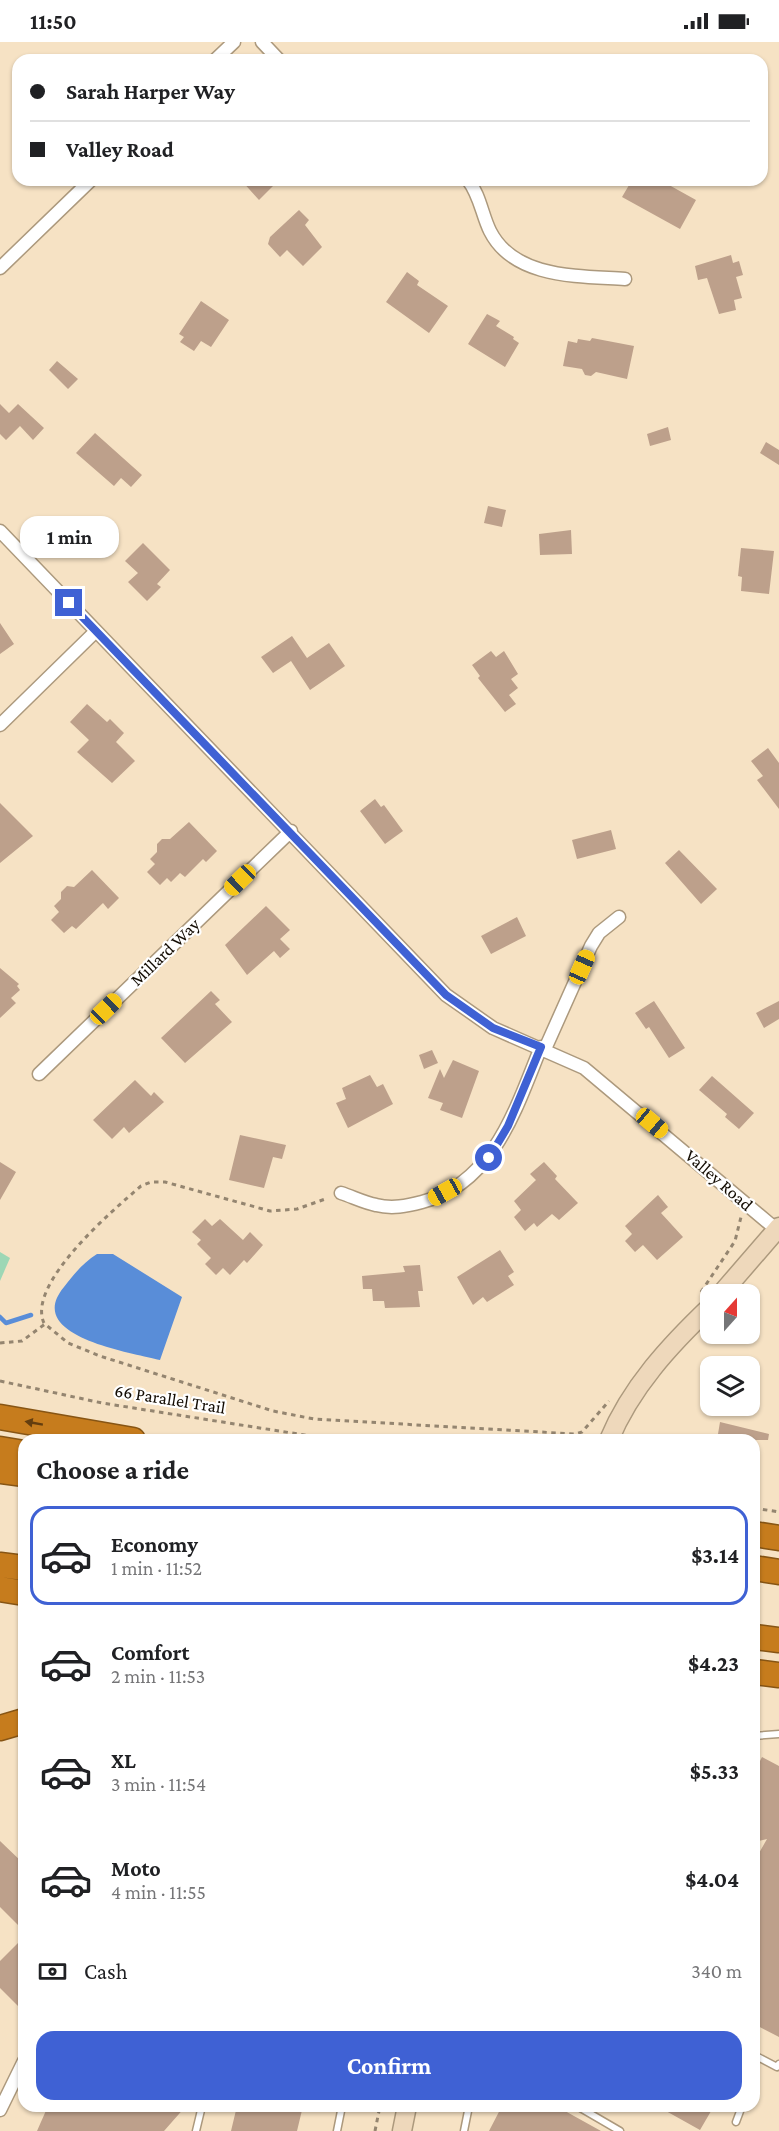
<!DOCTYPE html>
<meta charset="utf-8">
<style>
:root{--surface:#fff;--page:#f6f6f6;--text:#202124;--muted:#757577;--line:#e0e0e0;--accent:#3f61d4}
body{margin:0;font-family:"Crimson Pro",serif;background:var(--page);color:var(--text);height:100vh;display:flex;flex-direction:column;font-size:22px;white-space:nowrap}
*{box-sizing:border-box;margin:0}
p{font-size:20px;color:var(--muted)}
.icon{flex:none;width:33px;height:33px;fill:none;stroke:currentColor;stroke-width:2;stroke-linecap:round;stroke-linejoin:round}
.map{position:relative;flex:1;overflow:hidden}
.details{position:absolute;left:18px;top:1392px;width:742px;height:678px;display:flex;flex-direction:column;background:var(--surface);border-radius:18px;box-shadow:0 2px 4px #0004}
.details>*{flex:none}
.hud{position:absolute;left:12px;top:12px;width:756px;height:132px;border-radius:18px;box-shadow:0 2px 4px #0004;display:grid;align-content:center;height:132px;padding:0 18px;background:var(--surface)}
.needle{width:39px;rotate:21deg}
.controls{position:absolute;left:700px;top:1242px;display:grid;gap:12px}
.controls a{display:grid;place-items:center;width:60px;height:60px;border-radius:12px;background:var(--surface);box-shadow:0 2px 4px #0004;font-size:30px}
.end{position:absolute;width:27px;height:27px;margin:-14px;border:8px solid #3f61d4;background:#fff;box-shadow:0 0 0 3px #fff}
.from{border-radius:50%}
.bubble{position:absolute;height:42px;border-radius:18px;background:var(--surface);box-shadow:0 2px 4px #0004;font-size:20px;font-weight:700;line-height:42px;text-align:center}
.car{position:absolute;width:18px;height:36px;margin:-18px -9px;border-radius:8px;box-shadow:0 0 4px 2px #0007;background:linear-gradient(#f5c518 24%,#345 0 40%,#f5c518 0 76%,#345 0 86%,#f5c518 0)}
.hud b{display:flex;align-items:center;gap:21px;height:57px;font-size:22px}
.hud b+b{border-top:2px solid var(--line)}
.hud i{width:15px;height:15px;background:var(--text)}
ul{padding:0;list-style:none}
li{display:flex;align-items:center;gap:18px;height:99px;margin:0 12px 9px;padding:0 6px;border:3px solid transparent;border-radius:18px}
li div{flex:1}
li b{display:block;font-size:22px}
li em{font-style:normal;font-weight:700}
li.selected{border-color:var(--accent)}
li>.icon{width:54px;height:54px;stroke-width:1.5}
h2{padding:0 18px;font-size:27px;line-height:72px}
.pay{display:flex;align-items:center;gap:15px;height:66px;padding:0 18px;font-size:22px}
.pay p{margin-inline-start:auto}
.primary-button{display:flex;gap:12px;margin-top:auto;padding:12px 18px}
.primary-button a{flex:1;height:69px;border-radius:18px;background:var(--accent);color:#fff;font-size:24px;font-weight:700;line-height:69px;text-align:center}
.status{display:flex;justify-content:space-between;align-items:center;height:42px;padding:0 30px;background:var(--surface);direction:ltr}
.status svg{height:16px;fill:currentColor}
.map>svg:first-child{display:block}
.green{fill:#9dd7b5}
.water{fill:#598dd8}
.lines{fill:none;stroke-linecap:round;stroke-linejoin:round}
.stream{stroke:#598dd8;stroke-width:4.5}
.building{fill:#bda08b}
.service-casing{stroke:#ac997d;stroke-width:9}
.minor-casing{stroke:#ac997d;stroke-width:15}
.secondary-casing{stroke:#ac997d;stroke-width:21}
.motorway-casing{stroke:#875514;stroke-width:27}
.path{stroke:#948570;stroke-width:3;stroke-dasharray:4.5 4.5;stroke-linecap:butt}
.service{stroke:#fff;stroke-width:6}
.minor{stroke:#fff;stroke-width:12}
.secondary{stroke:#eed8bb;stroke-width:18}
.motorway{stroke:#c67c1d;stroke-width:24}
.oneway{fill:#643e0f}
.route{stroke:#3f61d4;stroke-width:8}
.labels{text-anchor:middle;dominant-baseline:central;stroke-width:4.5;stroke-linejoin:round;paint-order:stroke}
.street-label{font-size:18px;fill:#130c03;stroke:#fff}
</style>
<div class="status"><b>11:50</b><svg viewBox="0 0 49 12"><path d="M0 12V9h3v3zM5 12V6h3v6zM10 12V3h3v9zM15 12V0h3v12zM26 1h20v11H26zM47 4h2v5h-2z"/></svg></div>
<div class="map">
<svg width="779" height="2089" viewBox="0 0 779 2089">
<rect width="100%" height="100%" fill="#f6e2c4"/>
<path class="green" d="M0 1210 10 1216 0 1239Z"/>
<path class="water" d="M97 1212H113L182 1255 160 1318C129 1310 23 1294 64 1245 74 1232 83 1221 97 1212Z"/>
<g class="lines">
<path class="stream" d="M0 1275 6 1281 31 1273"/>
</g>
<path class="building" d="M241 138H279L259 158Z
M632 138H660L696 158 680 187 622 155Z
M299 168 309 178 305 183 322 205 303 224 287 208 280 215 268 202 270 195Z
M731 213 733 221 739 219 743 233 736 235 742 256 734 258 736 268 719 272 707 236 698 238 695 224Z
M407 230 419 239 417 243 448 264 429 291 386 260Z
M201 259 229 278 211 305 201 299 194 309 180 300 184 295 179 292Z
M487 272 500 279 496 284 514 295 513 297 519 301 505 325 468 302Z
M592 296 634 304 627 337 596 330 591 334 585 333 582 327 563 324 568 299 577 301 578 297 590 299Z
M57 319 78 337 68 347 49 328Z
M0 362 9 371 18 362 44 386 33 398 20 384 6 398 0 392Z
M668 385 671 398 650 404 647 392Z
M95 391 142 433 131 445 121 436 114 444 76 411Z
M766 400 779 408V423L760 411Z
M488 464 506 468 502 485 484 481Z
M571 488 572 512 540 513 539 492Z
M143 501 170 528 157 542 161 545 147 559 128 540 138 531 125 519Z
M741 506 774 509 769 552 741 549 742 535 738 534Z
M0 581 14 602 0 612Z
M292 594 307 616 329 601 345 624 310 648 291 619 273 631 261 615Z
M491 609 496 615 504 609 518 632 511 637 518 646 509 653 516 662 505 670 478 636 480 634 472 623Z
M87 662 107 680 110 677 124 691 116 700 135 719 112 741 77 710 89 698 70 680Z
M768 706 779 721V767L757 738 763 734 751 719Z
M375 757 381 765 384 763 403 789 385 802 360 769Z
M0 761 33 794 0 821Z
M189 780 217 809 206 820 203 817 185 835 180 831 171 840 167 836 160 843 147 830 155 822 150 817 157 810V802L162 797H170Z
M611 788 616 807 577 817 572 798Z
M679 808 717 847 701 862 665 821Z
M92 828 119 856 108 867 103 861 76 887 72 884 64 891 51 878 59 870 54 864 61 857V850L67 844 74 845Z
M266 864 290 888 280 897 290 907 280 916 274 909 247 933 225 903Z
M517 875 526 894 491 912 481 894Z
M0 926 19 942 17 944 20 948 11 956 16 961 0 976Z
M211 949 220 958 215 962 232 980 185 1021 161 996Z
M654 959 685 1006 669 1016 649 985 646 987 635 971Z
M779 959V977L764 986 756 971Z
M432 1008 438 1021 424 1027 419 1013Z
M453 1018 479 1029 462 1076 440 1068 443 1061 428 1056 440 1027 444 1036Z
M370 1033 377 1045 383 1042 393 1062 348 1086 336 1061 346 1057 342 1046Z
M712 1034 754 1071 739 1087 725 1075 727 1072 699 1048Z
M135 1038 151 1054 154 1050 164 1060 129 1091 124 1085 112 1097 93 1078Z
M240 1093 286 1103 282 1117 273 1115 264 1146 229 1138Z
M0 1120 16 1130 0 1158Z
M544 1120 557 1134 555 1137 578 1161 559 1178 552 1172 537 1185 534 1181 525 1189 514 1175 521 1168 514 1159 536 1138 530 1132Z
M658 1153 668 1165 661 1171 683 1195 657 1218 643 1203 635 1210 625 1199 632 1192 625 1184Z
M205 1177 212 1184 220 1177 243 1198 250 1190 263 1203 247 1221 244 1218 230 1233 223 1226 216 1233 205 1222 211 1216 197 1202 201 1198 192 1190Z
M500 1208 514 1230 508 1234 514 1243 487 1260 483 1255 473 1263 457 1235Z
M420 1223 423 1249H418L420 1265 385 1266 384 1259H373L372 1247H363L362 1234 405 1230 403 1224Z
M720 1380 769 1392 768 1398H717Z
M762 1715 779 1724V1995L754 1982V1820L767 1797 754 1800V1721L758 1723Z
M0 1799 24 1822V1889L0 1865Z
M24 1895V1970L0 1946V1919Z
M48 2064H186L164 2089H37Z
M237 2064H303L297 2089H231Z
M502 2064H556L601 2089H489Z
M657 2064H714L700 2088Z"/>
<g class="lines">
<g class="service-casing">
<path id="service" d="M754 1694 779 1692
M754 2013 777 2025 779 2022
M577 2064 620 2089
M736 2080 742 2064
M196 2089 202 2064
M337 2089 342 2064
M464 2089 469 2064"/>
</g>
<g class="minor-casing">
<path id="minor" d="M262 0 279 18
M215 18 234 0
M468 138C480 153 482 173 490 189 514 237 580 234 625 237
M0 226 91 138
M0 489 446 953 493 986 584 1026 777 1188
M0 683 96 589
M545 1007 591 904 599 891 619 875
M39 1032 291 789
M341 1151C353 1155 365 1161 376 1163 392 1167 407 1164 422 1160 494 1141 516 1066 541 1005
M0 2068 24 2019"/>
</g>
<g class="secondary-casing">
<path id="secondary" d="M721 1252 779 1185
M609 1398C631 1345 670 1303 711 1264
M402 2089 407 2064"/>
</g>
<g class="motorway-casing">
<path id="motorway" d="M0 1375 133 1398
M0 1407 24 1411
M0 1429 24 1432
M754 1492 779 1496
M0 1523 24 1526
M754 1526 779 1530
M0 1547 24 1551
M754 1595 779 1598
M754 1630 779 1633
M0 1686 24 1679"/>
</g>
<path class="path" d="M701 1250 735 1199 741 1175
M44 1281C26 1242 113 1168 141 1144L151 1140H165L270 1169 297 1167 328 1156
M0 1301 22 1299 45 1282 68 1301 100 1314 273 1369 314 1377 575 1392 582 1390 609 1359
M0 1339 102 1361 336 1398
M754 1466 779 1470
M375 2089 380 2064"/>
<use href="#service" class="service"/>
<use href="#minor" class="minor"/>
<use href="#secondary" class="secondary"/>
<use href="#motorway" class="motorway"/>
</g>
<defs><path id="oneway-solid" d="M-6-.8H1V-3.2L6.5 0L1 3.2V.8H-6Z" transform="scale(1.5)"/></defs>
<use class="oneway" href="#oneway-solid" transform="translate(34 1381) rotate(-170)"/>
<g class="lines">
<path class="route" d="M69 561 446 953 493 986 541 1005 508 1084 489 1116"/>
</g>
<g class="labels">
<g class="street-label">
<text transform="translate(165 910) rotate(-44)">Millard Way</text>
<text transform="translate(719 1138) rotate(41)">Valley Road</text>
<text transform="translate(170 1357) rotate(9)">66 Parallel Trail</text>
</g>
</g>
</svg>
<div class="controls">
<a><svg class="needle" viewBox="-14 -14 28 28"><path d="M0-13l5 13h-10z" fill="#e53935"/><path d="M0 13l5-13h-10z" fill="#757577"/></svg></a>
<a><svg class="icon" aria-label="layers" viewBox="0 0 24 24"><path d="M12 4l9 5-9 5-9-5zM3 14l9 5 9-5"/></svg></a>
</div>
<i class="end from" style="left:489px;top:1116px"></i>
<i class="end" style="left:69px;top:561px"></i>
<div class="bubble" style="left:20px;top:474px;width:99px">1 min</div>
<i class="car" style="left:240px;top:838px;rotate:226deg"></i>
<i class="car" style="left:582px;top:925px;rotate:24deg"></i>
<i class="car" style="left:106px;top:967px;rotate:46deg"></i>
<i class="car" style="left:652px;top:1081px;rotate:130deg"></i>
<i class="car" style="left:445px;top:1150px;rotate:241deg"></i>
<div class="hud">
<b><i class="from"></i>Sarah Harper Way</b>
<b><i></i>Valley Road</b>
</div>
<section class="details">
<h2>Choose a ride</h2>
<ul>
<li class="selected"><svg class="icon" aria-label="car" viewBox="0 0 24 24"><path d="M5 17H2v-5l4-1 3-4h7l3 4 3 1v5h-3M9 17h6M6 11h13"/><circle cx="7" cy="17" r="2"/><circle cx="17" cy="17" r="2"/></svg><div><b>Economy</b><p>1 min · 11:52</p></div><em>$3.14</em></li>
<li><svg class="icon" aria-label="car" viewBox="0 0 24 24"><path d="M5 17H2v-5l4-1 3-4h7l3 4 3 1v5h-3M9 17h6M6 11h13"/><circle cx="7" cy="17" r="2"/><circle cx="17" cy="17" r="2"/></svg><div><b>Comfort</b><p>2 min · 11:53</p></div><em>$4.23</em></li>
<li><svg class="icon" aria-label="car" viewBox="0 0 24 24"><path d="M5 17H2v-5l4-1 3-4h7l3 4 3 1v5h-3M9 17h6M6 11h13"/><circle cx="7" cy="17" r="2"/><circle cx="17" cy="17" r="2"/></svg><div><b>XL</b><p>3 min · 11:54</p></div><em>$5.33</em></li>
<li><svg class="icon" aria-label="car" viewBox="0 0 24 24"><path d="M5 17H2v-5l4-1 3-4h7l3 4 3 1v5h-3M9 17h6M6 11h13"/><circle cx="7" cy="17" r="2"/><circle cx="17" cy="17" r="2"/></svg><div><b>Moto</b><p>4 min · 11:55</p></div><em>$4.04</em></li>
</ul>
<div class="pay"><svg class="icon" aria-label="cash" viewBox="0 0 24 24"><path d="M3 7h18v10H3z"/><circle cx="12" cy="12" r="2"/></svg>Cash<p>340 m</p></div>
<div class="primary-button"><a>Confirm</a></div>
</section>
</div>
